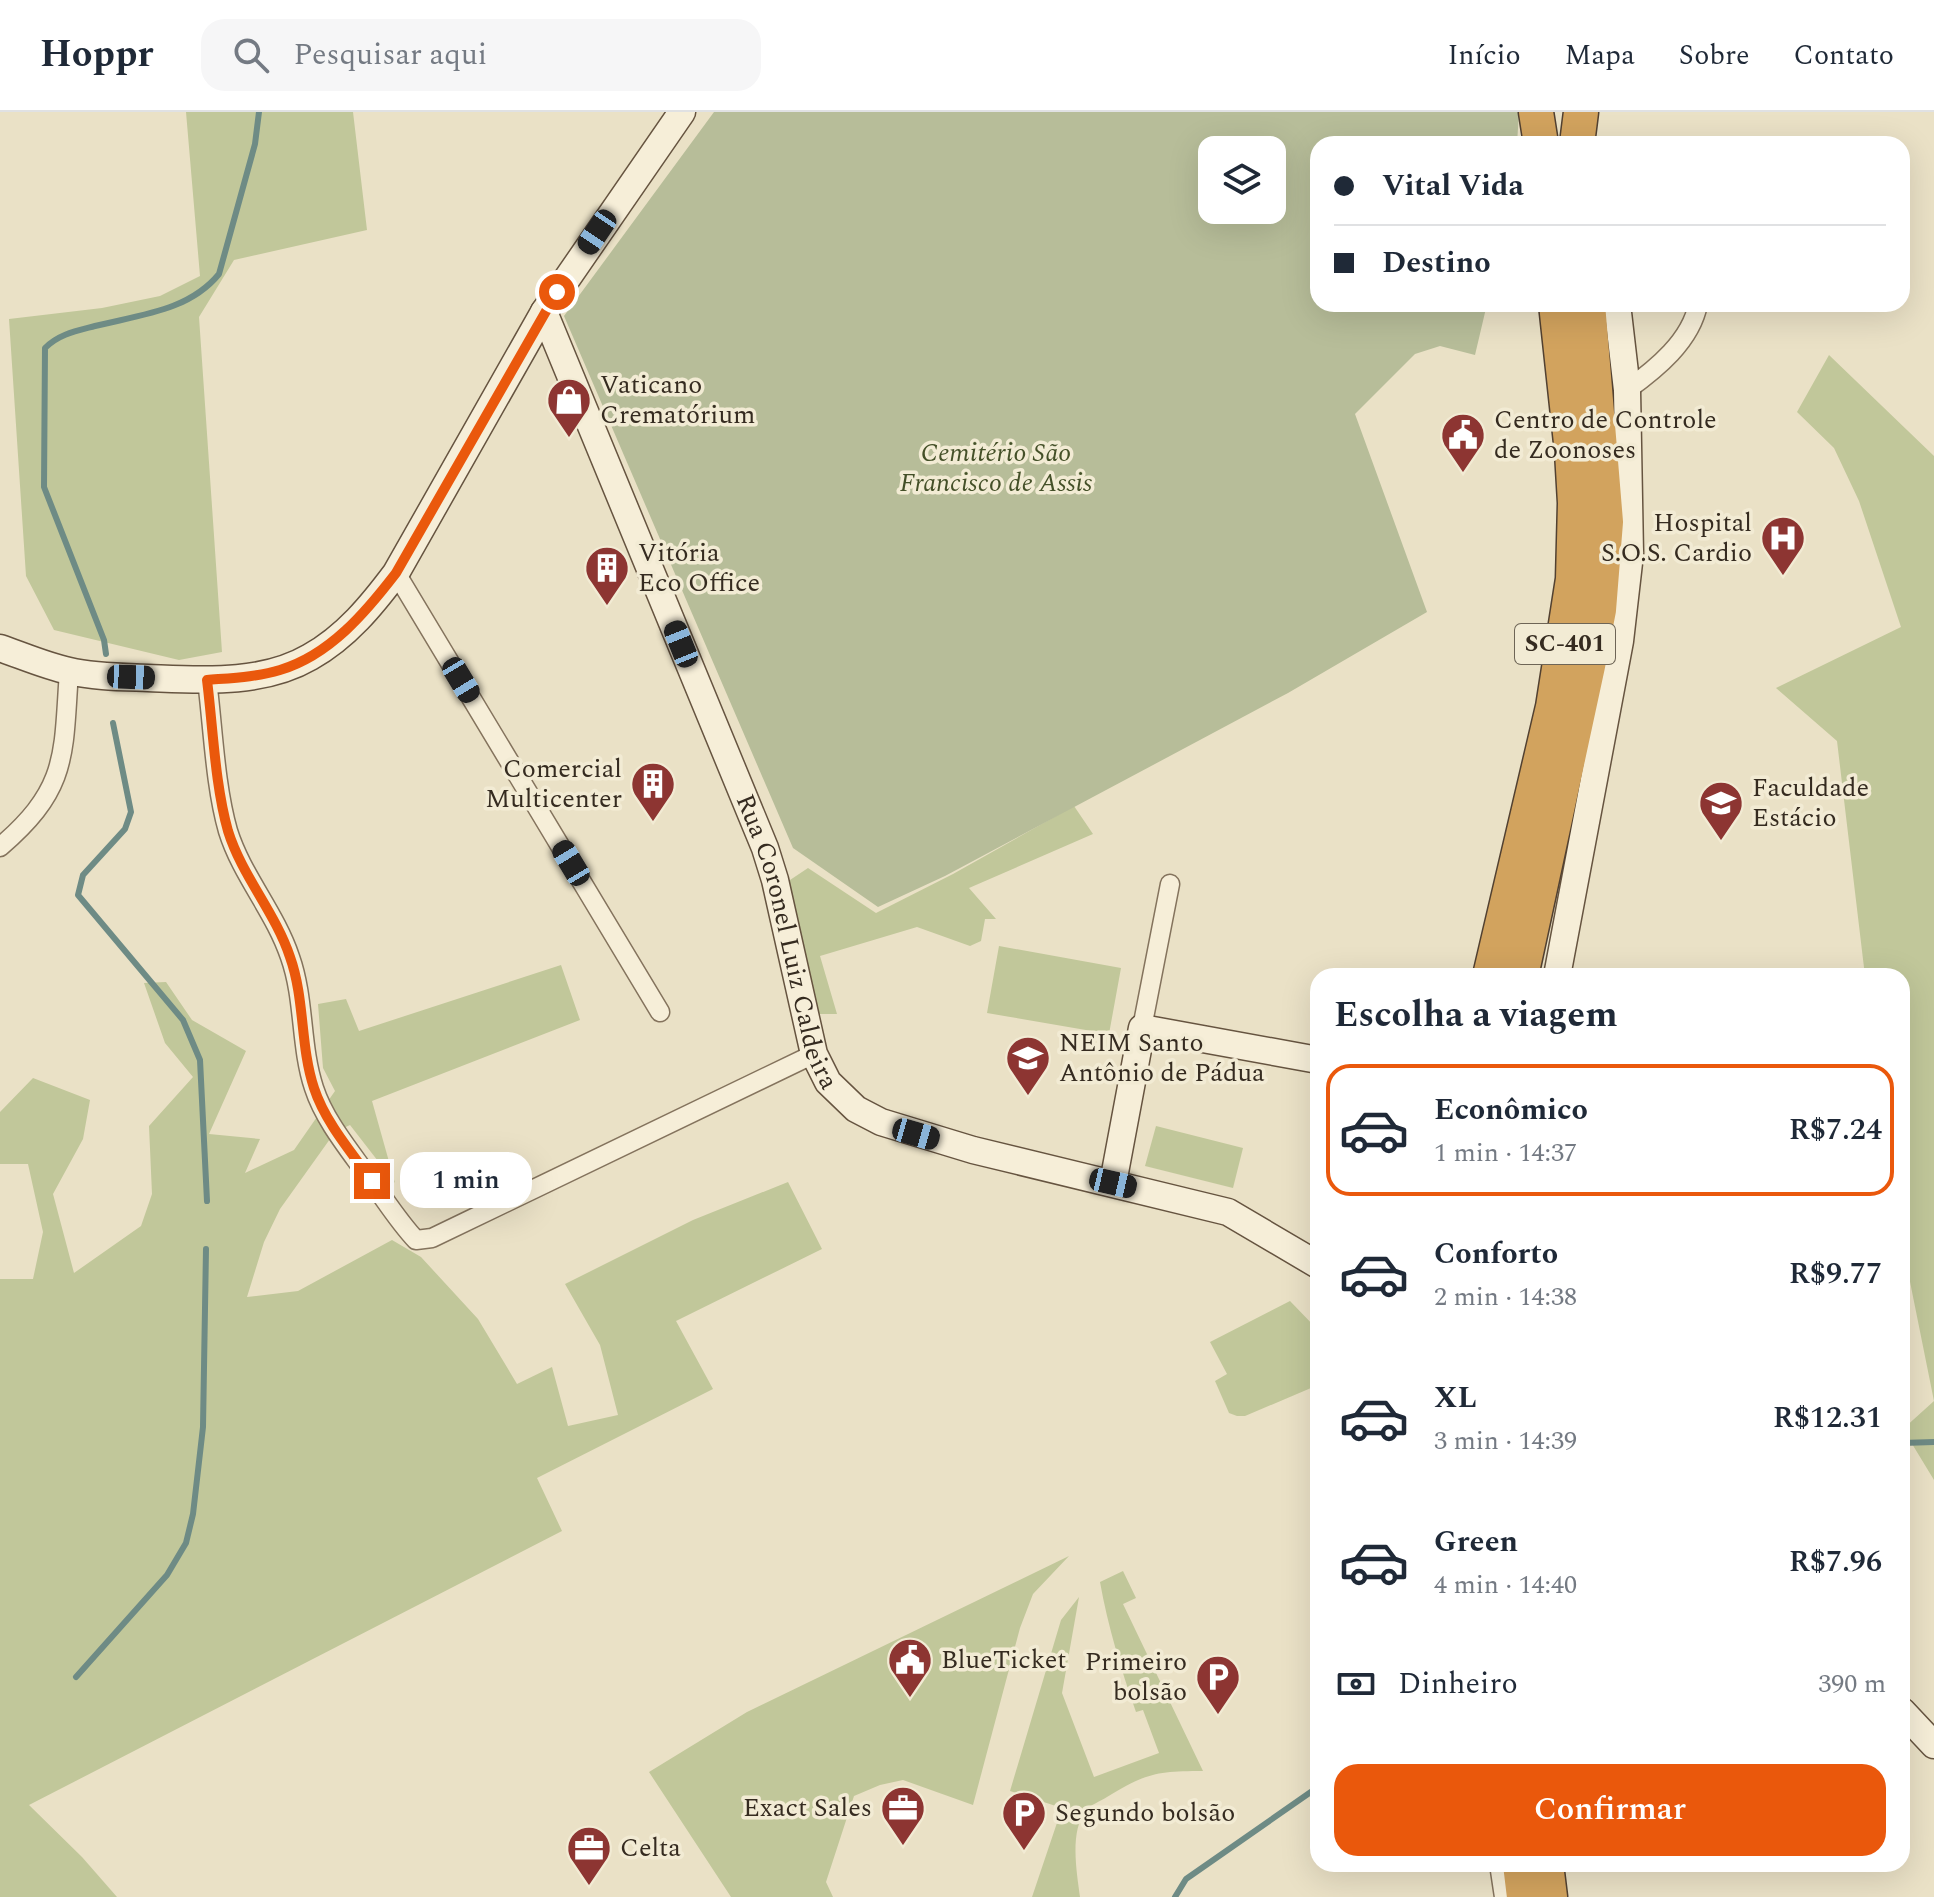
<!DOCTYPE html>
<html lang="pt">
<meta charset="utf-8">
<style>
:root{--surface:#fff;--page:#f6f6f7;--text:#1f2937;--muted:#747a83;--line:#e0e1e3;--accent:#ea580c}
body{margin:0;font-family:Spectral,serif;background:var(--page);color:var(--text);height:100vh;display:flex;flex-direction:column;font-size:30px;white-space:nowrap}
*{box-sizing:border-box;margin:0}
p{font-size:26px;color:var(--muted)}
.icon{flex:none;width:44px;height:44px;fill:none;stroke:currentColor;stroke-width:2;stroke-linecap:round;stroke-linejoin:round}
.map{position:relative;flex:1;overflow:hidden}
.side{position:absolute;left:1310px;top:856px;width:600px;height:904px;display:flex;flex-direction:column;background:var(--surface);border-radius:24px;box-shadow:0 8px 32px #0002}
.side>*{flex:none}
.guide{position:absolute;left:1310px;top:24px;width:600px;height:176px;border-radius:24px;box-shadow:0 8px 32px #0002;display:grid;align-content:center;height:176px;padding:0 24px;background:var(--surface)}
.buttons{position:absolute;left:1198px;top:24px;display:grid;gap:16px}
.buttons a{display:grid;place-items:center;width:88px;height:88px;border-radius:16px;background:var(--surface);box-shadow:0 8px 32px #0002;font-size:40px}
.end{position:absolute;width:36px;height:36px;margin:-18px;border:10px solid #ea580c;background:#fff;box-shadow:0 0 0 4px #fff}
.from{border-radius:50%}
.bubble{position:absolute;height:56px;border-radius:24px;background:var(--surface);box-shadow:0 8px 32px #0002;font-size:26px;font-weight:600;line-height:56px;text-align:center}
.car{position:absolute;width:24px;height:48px;margin:-24px -12px;border-radius:10px;box-shadow:0 0 6px 2px #0007;background:linear-gradient(#222 24%,#8ab4d8 0 40%,#222 0 76%,#8ab4d8 0 86%,#222 0)}
.guide b{display:flex;align-items:center;gap:28px;height:76px;font-size:30px}
.guide b+b{border-top:2px solid var(--line)}
.guide i{width:20px;height:20px;background:var(--text)}
ul{padding:0;list-style:none}
li{display:flex;align-items:center;gap:24px;height:132px;margin:0 16px 12px;padding:0 8px;border:4px solid transparent;border-radius:24px}
li div{flex:1}
li b{display:block;font-size:30px}
li em{font-style:normal;font-weight:600}
li.current{border-color:var(--accent)}
li>.icon{width:72px;height:72px;stroke-width:1.5}
h2{padding:0 24px;font-size:36px;line-height:96px}
.pay{display:flex;align-items:center;gap:20px;height:88px;padding:0 24px;font-size:30px}
.pay p{margin-inline-start:auto}
.cta{display:flex;gap:16px;margin-top:auto;padding:16px 24px}
.cta a{flex:1;height:92px;border-radius:24px;background:var(--accent);color:#fff;font-size:32px;font-weight:600;line-height:92px;text-align:center}
header{display:flex;align-items:center;gap:48px;box-sizing:border-box;height:112px;padding:0 40px;background:var(--surface);border-bottom:2px solid var(--line)}
header strong{font-size:38px}
nav{display:flex;gap:44px;margin-inline-start:auto;font-size:28px}
.search{width:560px;height:72px;background:var(--page);display:flex;align-items:center;gap:20px;box-sizing:border-box;padding:0 28px;border-radius:24px;color:var(--muted);font-size:30px}
.map>svg:first-child{display:block}
.green{fill:#c1c79a}
.cemetery{fill:#b7bd99;fill-rule:evenodd}
.lines{fill:none;stroke-linecap:round;stroke-linejoin:round}
.stream{stroke:#6e8b85;stroke-width:6}
.street-casing{stroke:#84735d;stroke-width:21}
.secondary-casing{stroke:#665440;stroke-width:29}
.highway-casing{stroke:#524131;stroke-width:37}
.street{stroke:#f6eed8;stroke-width:18}
.secondary{stroke:#f6eed8;stroke-width:26}
.highway{stroke:#d2a35e;stroke-width:34}
.route{stroke:#ea580c;stroke-width:10}
.labels{text-anchor:middle;dominant-baseline:central;stroke-width:7;stroke-linejoin:round;paint-order:stroke}
.shield{fill:#f2ebd4;stroke:#6e6556;stroke-width:2}
.shield-label{font-size:24px;font-weight:bold;fill:#352b20}
.poi-label{font-size:26px;fill:#352b20;stroke:#f2ebd4;text-anchor:start}
.park-label{font-size:26px;font-style:italic;fill:#445028;stroke:#f2ebd4}
.street-label{font-size:26px;fill:#352b20;stroke:#f2ebd4}
</style>
<header>
<strong>Hoppr</strong>
<div class="search"><svg class="icon" aria-label="search" viewBox="0 0 24 24"><circle cx="10" cy="10" r="6"/><path d="M15 15l6 6"/></svg>Pesquisar aqui</div>
<nav><a>Início</a><a>Mapa</a><a>Sobre</a><a>Contato</a></nav>
</header>
<div class="map">
<svg width="1934" height="1785" viewBox="0 0 1934 1785">
<rect width="100%" height="100%" fill="#eae1c6"/>
<path class="green" d="M186 0H353L367 118 234 148 199 205 222 540 179 548 54 518 26 464 9 207 102 196 160 184 200 164Z
M1829 243 1934 344V1368L1903 1317 1934 1289 1902 1130V864H1865L1837 629 1776 576 1901 515 1859 389 1834 336 1797 300Z
M1074 694 1093 722 969 776 996 807H985L981 829 970 834 917 815 820 844 837 902H819L787 770 808 756 876 801 953 762Z
M999 834 1121 856 1109 922 987 901Z
M561 853 580 908 372 989 395 1071 350 1013 335 1020 280 1097 264 1130 247 1185 298 1179 392 1128 421 1145 478 1207 517 1272 552 1255 568 1314 618 1303 600 1233 565 1172 693 1108 788 1070 822 1137 676 1209 713 1277 537 1366 562 1419 29 1693 82 1745 117 1785H0V1167H33L43 1120 28 1052H0V1000L33 966 90 988 83 1027 53 1082 74 1161 141 1114 152 1082 149 1014 193 965 165 931 144 871 166 870 192 908 246 939 209 1022 260 1027 245 1061 294 1038 335 979 323 956 318 892 346 887 359 919Z
M1156 1014 1243 1036 1233 1076 1145 1054Z
M1290 1189 1318 1218V1273L1245 1304H1237L1229 1301 1215 1269 1227 1262 1210 1230Z
M1069 1444 1033 1482 1020 1516 973 1693 903 1668 880 1673 854 1684 826 1770 833 1785H731L649 1660 747 1600Z
M1123 1459 1136 1486 1123 1492 1203 1659C1158 1659 1146 1661 1107 1685 1101 1689 1090 1693 1086 1698 1069 1720 1077 1761 1080 1785H1032L1062 1696 1010 1679 1061 1508 1079 1485 1062 1581 1094 1665 1159 1641 1143 1598 1136 1600C1121 1557 1108 1515 1100 1470Z"/>
<path class="cemetery" d="M714 0H1519L1517 32H1318V192H1487L1475 243 1440 234 1415 242 1355 302 1427 500 1288 581 945 764 878 795 793 736 564 204ZM1212 38H1272V98H1212Z"/>
<g class="lines">
<path class="stream" d="M106 542 104 528 44 375 45 236C59 222 76 219 95 214 139 203 189 199 219 162L255 32 259 0
M113 611 131 700 125 717 83 763 78 783 183 908 200 948 207 1089
M1902 1331 1934 1330
M76 1565 167 1463 186 1431 193 1402 203 1315 206 1137
M1175 1785 1186 1767 1318 1675"/>
<g class="street-casing">
<path id="street" d="M1627 278C1656 257 1691 229 1698 192
M396 461 660 900
M207 568C213 615 215 674 228 719 242 764 275 800 290 845 305 887 300 934 314 976 325 1010 352 1041 372 1070 386 1089 399 1110 416 1128L432 1126 814 942
M0 735C69 676 63 643 69 559
M1142 916 1170 772
M1499 1752 1504 1785"/>
</g>
<g class="secondary-casing">
<g id="secondary">
<path id="s1" d="M544 200 765 736 775 768 814 942 828 970 856 997 881 1010 973 1038 1228 1100 1318 1153"/>
<path d="M0 536C23 544 46 554 69 559 95 565 123 565 148 566 201 568 262 573 310 545 346 525 372 493 396 461L544 200 682 0"/>
<path d="M1557 864 1620 529 1630 442 1627 278 1617 192"/>
<path d="M1113 1071 1142 916 1318 948"/>
<path d="M1902 1599 1934 1633"/>
</g>
</g>
<g class="highway-casing">
<path id="highway" d="M1536 0 1541 32
M1577 32 1581 0
M1490 864 1553 595 1573 467 1575 391 1572 340 1556 192
M1521 864 1588 554 1599 498 1606 410 1588 192
M1520 1752 1524 1785
M1546 1752 1550 1785"/>
</g>
<use href="#street" class="street"/>
<use href="#secondary" class="secondary"/>
<use href="#highway" class="highway"/>
</g>
<g class="lines">
<path class="route" d="M372 1069C352 1041 325 1010 314 976 300 934 305 887 290 845 275 800 242 764 228 719 215 673 213 616 207 568 231 566 257 565 280 558 330 543 366 500 396 461L557 180"/>
</g>
<defs>
<g id="shop-pin" transform="scale(2.3)"><path d="M0 17L-7.5 6A9.5 9.5 0 1 1 7.5 6Z" fill="#8d3532" stroke="#f2ebd4"/><path d="M-5-2.5h2.3a2.7 3.5 0 0 1 5.4 0H5L5.5 6h-11ZM-1.5-2.5h3a1.5 2.3 0 0 0-3 0Z" fill="#fff"/></g>
<g id="civic-pin" transform="scale(2.3)"><path d="M0 17L-7.5 6A9.5 9.5 0 1 1 7.5 6Z" fill="#8d3532" stroke="#f2ebd4"/><path d="M-.6-6.5H3V-4.5H.6V-3L4-1V1h2V6H-6V1h2V-1L-.6-3ZM-1.2 2.5V6h2.4V2.5Z" fill="#fff"/></g>
<g id="hospital-pin" transform="scale(2.3)"><path d="M0 17L-7.5 6A9.5 9.5 0 1 1 7.5 6Z" fill="#8d3532" stroke="#f2ebd4"/><path d="M-5-5h3v3.5h4V-5h3V5h-3V1.5h-4V5h-3Z" fill="#fff"/></g>
<g id="building-pin" transform="scale(2.3)"><path d="M0 17L-7.5 6A9.5 9.5 0 1 1 7.5 6Z" fill="#8d3532" stroke="#f2ebd4"/><path d="M-4-6H4V6H1V3H-1V6H-4ZM-2.5-4.3h1.7v1.8h-1.7ZM.8-4.3h1.7v1.8H.8ZM-2.5-1h1.7V.8h-1.7ZM.8-1h1.7V.8H.8Z" fill="#fff"/></g>
<g id="university-pin" transform="scale(2.3)"><path d="M0 17L-7.5 6A9.5 9.5 0 1 1 7.5 6Z" fill="#8d3532" stroke="#f2ebd4"/><path d="M0-5L7-2L0 1L-7-2ZM-4 1L0 2.5L4 1V4Q0 6-4 4Z" fill="#fff"/></g>
<g id="school-pin" transform="scale(2.3)"><path d="M0 17L-7.5 6A9.5 9.5 0 1 1 7.5 6Z" fill="#8d3532" stroke="#f2ebd4"/><path d="M0-5L7-2L0 1L-7-2ZM-4 1L0 2.5L4 1V4Q0 6-4 4Z" fill="#fff"/></g>
<g id="parking-pin" transform="scale(2.3)"><path d="M0 17L-7.5 6A9.5 9.5 0 1 1 7.5 6Z" fill="#8d3532" stroke="#f2ebd4"/><path d="M-3.5-5.5H1a3.5 3.5 0 0 1 0 7H-1V5.5H-3.5ZM-1-3.4V-.6H.8a1.4 1.4 0 0 0 0-2.8Z" fill="#fff"/></g>
<g id="office-pin" transform="scale(2.3)"><path d="M0 17L-7.5 6A9.5 9.5 0 1 1 7.5 6Z" fill="#8d3532" stroke="#f2ebd4"/><path d="M-6-3h4V-5.5h4V-3h4V5H-6ZM-1-4.5V-3h2v-1.5ZM-6 0V1H6V0Z" fill="#fff"/></g>
</defs>
<g fill-rule="evenodd">
<use href="#shop-pin" x="569" y="288"/>
<use href="#civic-pin" x="1463" y="323"/>
<use href="#hospital-pin" x="1783" y="426"/>
<use href="#building-pin" x="607" y="456"/>
<use href="#building-pin" x="653" y="672"/>
<use href="#university-pin" x="1721" y="691"/>
<use href="#school-pin" x="1028" y="946"/>
<use href="#civic-pin" x="910" y="1548"/>
<use href="#parking-pin" x="1218" y="1565"/>
<use href="#office-pin" x="903" y="1696"/>
<use href="#parking-pin" x="1024" y="1701"/>
<use href="#office-pin" x="589" y="1736"/>
</g>
<g class="labels">
<rect class="shield" x="1515" y="512" width="100" height="40" rx="6"/>
<g class="shield-label">
<text x="1565" y="532">SC-401</text>
</g>
<g class="poi-label">
<text x="600" y="273">Vaticano<tspan x="600" dy="30">Crematórium</tspan></text>
<text x="1494" y="308">Centro de Controle<tspan x="1494" dy="30">de Zoonoses</tspan></text>
<text x="1752" y="411" text-anchor="end">Hospital<tspan x="1752" dy="30">S.O.S. Cardio</tspan></text>
<text x="638" y="441">Vitória<tspan x="638" dy="30">Eco Office</tspan></text>
<text x="622" y="657" text-anchor="end">Comercial<tspan x="622" dy="30">Multicenter</tspan></text>
<text x="1752" y="676">Faculdade<tspan x="1752" dy="30">Estácio</tspan></text>
<text x="1059" y="931">NEIM Santo<tspan x="1059" dy="30">Antônio de Pádua</tspan></text>
<text x="941" y="1548">BlueTicket</text>
<text x="1187" y="1550" text-anchor="end">Primeiro<tspan x="1187" dy="30">bolsão</tspan></text>
<text x="872" y="1696" text-anchor="end">Exact Sales</text>
<text x="1055" y="1701">Segundo bolsão</text>
<text x="620" y="1736">Celta</text>
</g>
<g class="park-label">
<text x="996" y="341">Cemitério São<tspan x="996" dy="30">Francisco de Assis</tspan></text>
</g>
<g class="street-label">
<text stroke="none"><textPath href="#s1" startOffset="676">Rua Coronel Luiz Caldeira</textPath></text>
</g>
</g>
</svg>
<div class="buttons">
<a><svg class="icon" aria-label="layers" viewBox="0 0 24 24"><path d="M12 4l9 5-9 5-9-5zM3 14l9 5 9-5"/></svg></a>
</div>
<i class="end from" style="left:557px;top:180px"></i>
<i class="end" style="left:372px;top:1069px"></i>
<div class="bubble" style="left:400px;top:1040px;width:132px">1 min</div>
<i class="car" style="left:597px;top:120px;rotate:214deg"></i>
<i class="car" style="left:681px;top:532px;rotate:338deg"></i>
<i class="car" style="left:131px;top:565px;rotate:92deg"></i>
<i class="car" style="left:461px;top:568px;rotate:149deg"></i>
<i class="car" style="left:571px;top:751px;rotate:329deg"></i>
<i class="car" style="left:916px;top:1022px;rotate:106deg"></i>
<i class="car" style="left:1113px;top:1071px;rotate:103deg"></i>
<div class="guide">
<b><i class="from"></i>Vital Vida</b>
<b><i></i>Destino</b>
</div>
<section class="side">
<h2>Escolha a viagem</h2>
<ul>
<li class="current"><svg class="icon" aria-label="car" viewBox="0 0 24 24"><path d="M5 17H2v-5l4-1 3-4h7l3 4 3 1v5h-3M9 17h6M6 11h13"/><circle cx="7" cy="17" r="2"/><circle cx="17" cy="17" r="2"/></svg><div><b>Econômico</b><p>1 min · 14:37</p></div><em>R$7.24</em></li>
<li><svg class="icon" aria-label="car" viewBox="0 0 24 24"><path d="M5 17H2v-5l4-1 3-4h7l3 4 3 1v5h-3M9 17h6M6 11h13"/><circle cx="7" cy="17" r="2"/><circle cx="17" cy="17" r="2"/></svg><div><b>Conforto</b><p>2 min · 14:38</p></div><em>R$9.77</em></li>
<li><svg class="icon" aria-label="car" viewBox="0 0 24 24"><path d="M5 17H2v-5l4-1 3-4h7l3 4 3 1v5h-3M9 17h6M6 11h13"/><circle cx="7" cy="17" r="2"/><circle cx="17" cy="17" r="2"/></svg><div><b>XL</b><p>3 min · 14:39</p></div><em>R$12.31</em></li>
<li><svg class="icon" aria-label="car" viewBox="0 0 24 24"><path d="M5 17H2v-5l4-1 3-4h7l3 4 3 1v5h-3M9 17h6M6 11h13"/><circle cx="7" cy="17" r="2"/><circle cx="17" cy="17" r="2"/></svg><div><b>Green</b><p>4 min · 14:40</p></div><em>R$7.96</em></li>
</ul>
<div class="pay"><svg class="icon" aria-label="cash" viewBox="0 0 24 24"><path d="M3 7h18v10H3z"/><circle cx="12" cy="12" r="2"/></svg>Dinheiro<p>390 m</p></div>
<div class="cta"><a>Confirmar</a></div>
</section>
</div>
